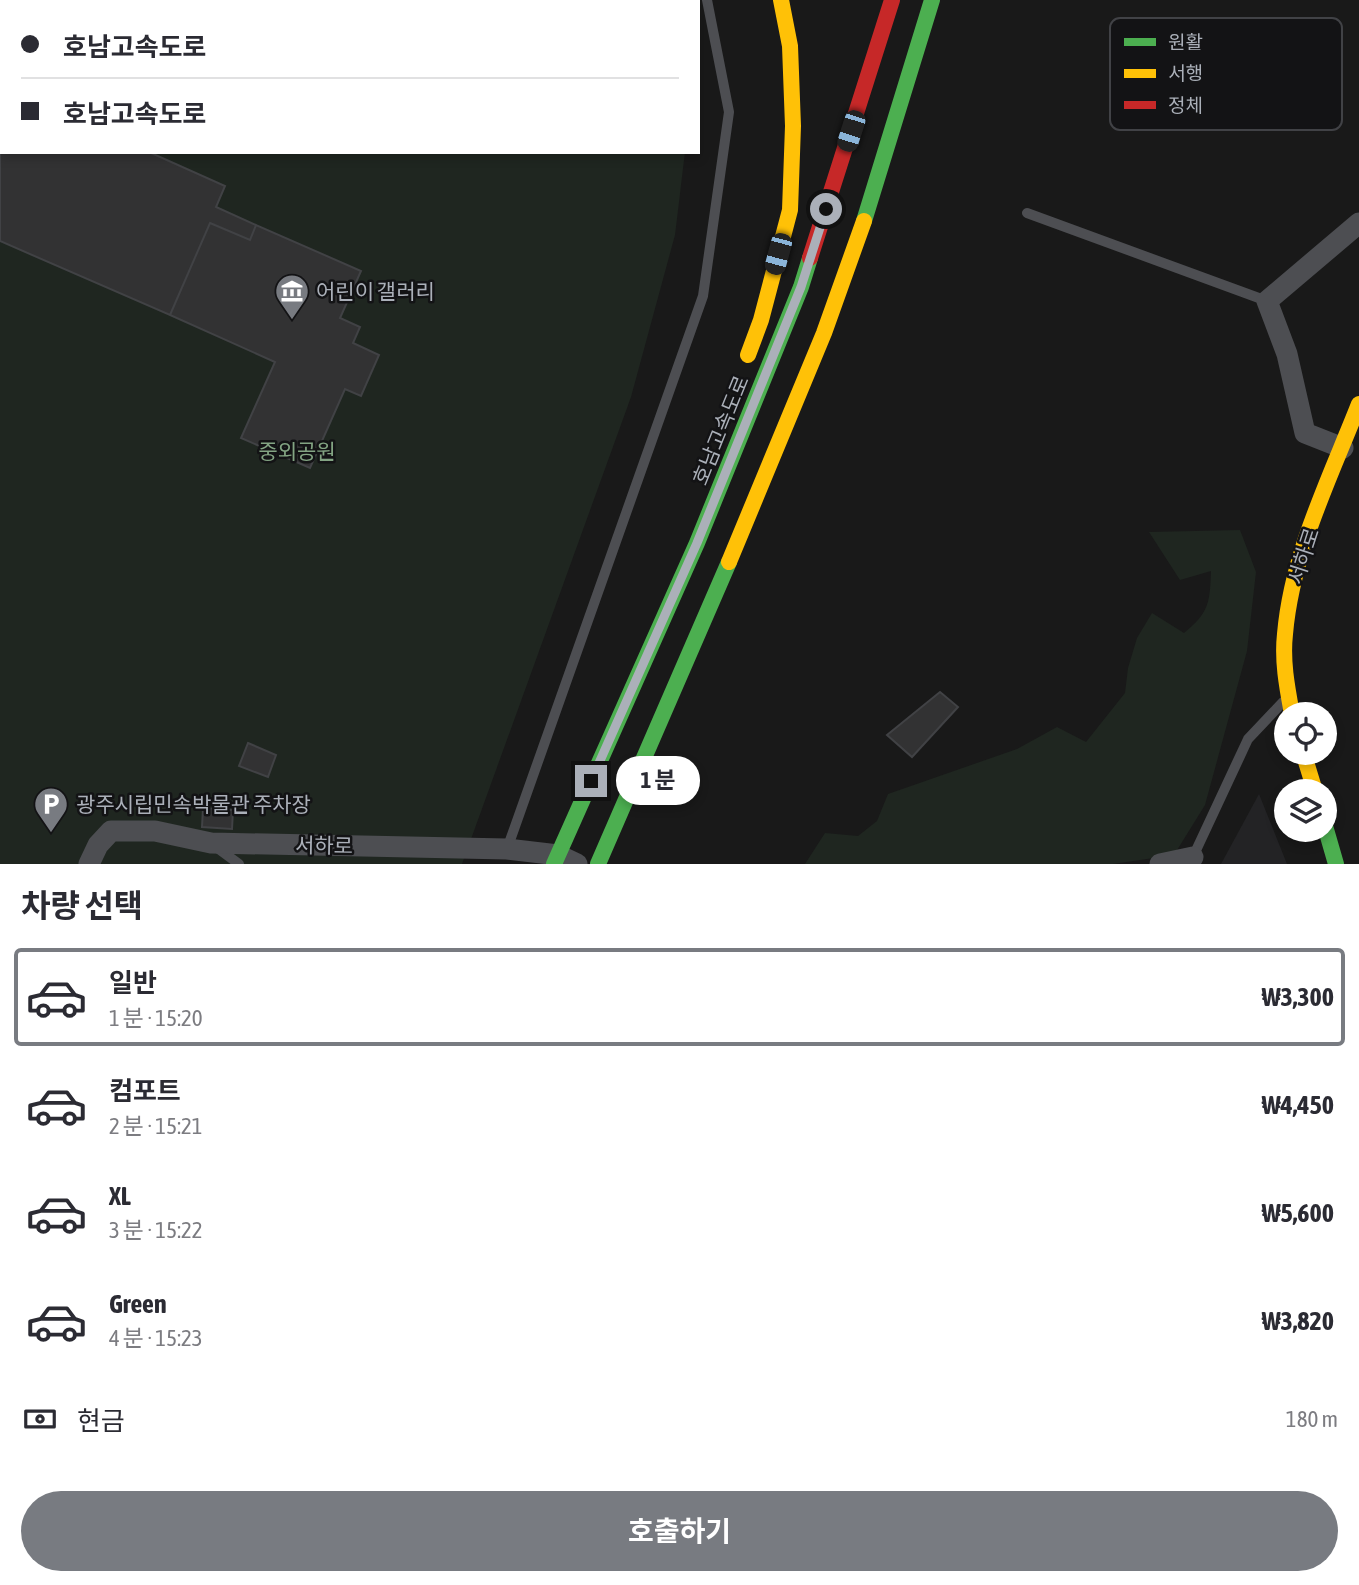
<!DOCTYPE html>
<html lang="ko">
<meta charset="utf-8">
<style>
:root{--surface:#fff;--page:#f2f2f3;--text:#2b2b33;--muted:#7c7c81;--line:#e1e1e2;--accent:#787b81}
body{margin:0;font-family:"Asap Condensed","Noto Sans KR",sans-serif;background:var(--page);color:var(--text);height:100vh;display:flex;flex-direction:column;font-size:26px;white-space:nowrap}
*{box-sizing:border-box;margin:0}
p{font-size:23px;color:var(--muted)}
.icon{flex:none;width:38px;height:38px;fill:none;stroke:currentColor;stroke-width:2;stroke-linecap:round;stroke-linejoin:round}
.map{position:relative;height:864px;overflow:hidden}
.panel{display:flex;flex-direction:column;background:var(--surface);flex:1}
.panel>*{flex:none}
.banner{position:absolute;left:0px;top:0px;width:700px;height:154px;box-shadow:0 4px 10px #0003;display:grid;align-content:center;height:154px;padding:0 21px;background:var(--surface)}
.tools{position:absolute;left:1274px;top:702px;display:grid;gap:14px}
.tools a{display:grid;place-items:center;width:63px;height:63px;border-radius:50%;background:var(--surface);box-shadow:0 4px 10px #0003;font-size:35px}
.end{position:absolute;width:32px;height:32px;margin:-16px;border:9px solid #abb0b9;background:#111;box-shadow:0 0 0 4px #111}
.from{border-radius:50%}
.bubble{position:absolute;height:49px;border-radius:24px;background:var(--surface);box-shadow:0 4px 10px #0003;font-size:23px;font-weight:700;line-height:49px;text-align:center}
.car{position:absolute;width:21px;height:42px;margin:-21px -10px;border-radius:9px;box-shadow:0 0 5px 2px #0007;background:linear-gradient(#222 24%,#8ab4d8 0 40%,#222 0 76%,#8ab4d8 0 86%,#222 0)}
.banner b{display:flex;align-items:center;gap:24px;height:66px;font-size:26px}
.banner b+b{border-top:2px solid var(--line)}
.banner i{width:18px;height:18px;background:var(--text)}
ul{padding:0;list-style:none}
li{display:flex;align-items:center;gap:21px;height:98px;margin:0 14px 10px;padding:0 7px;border:4px solid transparent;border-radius:7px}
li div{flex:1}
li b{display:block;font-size:26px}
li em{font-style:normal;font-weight:700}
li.selected{border-color:var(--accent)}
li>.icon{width:63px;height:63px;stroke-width:1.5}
h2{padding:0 21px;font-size:32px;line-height:84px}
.pay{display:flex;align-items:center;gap:18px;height:77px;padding:0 21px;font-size:26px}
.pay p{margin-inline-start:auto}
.action{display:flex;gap:14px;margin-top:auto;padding:14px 21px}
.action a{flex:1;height:80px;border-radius:42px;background:var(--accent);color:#fff;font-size:28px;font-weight:700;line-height:80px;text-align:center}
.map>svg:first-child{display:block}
.built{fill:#232325}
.green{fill:#1f2620}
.building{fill:#323233;stroke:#414245;stroke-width:2}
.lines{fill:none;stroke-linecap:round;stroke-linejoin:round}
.lane{stroke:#4d4e52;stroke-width:10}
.street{stroke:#4d4e52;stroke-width:21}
.fast{stroke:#4caf50;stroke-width:16}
.slow{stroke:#ffc107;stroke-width:16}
.jam{stroke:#c62828;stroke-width:16}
.fast-bridge{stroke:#4caf50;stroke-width:16}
.route{stroke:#abb0b9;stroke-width:9}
.labels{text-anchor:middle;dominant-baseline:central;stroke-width:5;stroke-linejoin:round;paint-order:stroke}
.poi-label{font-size:21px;fill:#abb0b9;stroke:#131315;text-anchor:start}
.street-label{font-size:21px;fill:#abb0b9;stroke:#131315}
.park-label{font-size:21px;fill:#83a483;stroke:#131315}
.key{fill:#131315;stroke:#414246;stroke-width:2}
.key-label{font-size:19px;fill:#abb0b9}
</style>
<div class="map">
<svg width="1359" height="864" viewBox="0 0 1359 864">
<rect width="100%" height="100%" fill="#191919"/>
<path class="built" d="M1259 794 1287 864H1221Z"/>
<path class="green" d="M0 0 656 2H2V152H685L675 235 631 397 462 864H0Z
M1240 530 1256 572 1247 651 1205 805 1174 855 1113 864H805L825 833 858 836 877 821 888 794 1017 749 1057 727 1086 742 1125 693 1128 668 1137 638 1152 613 1184 633C1209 613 1210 602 1211 571L1180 580 1149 532Z"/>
<path class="building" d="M0 87 2 152H149L225 186 216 207 256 225 250 240 210 223 170 315 0 241Z
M210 223 250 240 256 225 361 271 340 318 360 327 353 343 379 355 361 396 345 389 310 468 241 438 275 362 170 315Z
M940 692 958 707 912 757 887 735Z
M248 743 276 755 268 777 239 766Z
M203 808 233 810 232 829 202 827Z"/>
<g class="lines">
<path class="lane" d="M181 2 182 0
M0 38 2 39
M1027 213 1267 301
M216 847 239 864
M507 849 703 296 729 112 707 0
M1192 859 1248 739 1283 702"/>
<path class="street" d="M1343 448 1305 433 1287 354 1267 301 1359 223
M89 864 98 845 111 831H155L211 843 507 849 558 855 577 864
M1160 864 1193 857"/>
<path class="fast" d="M864 221 932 0
M591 781 697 543 801 287 810 258
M1325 826 1336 864
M598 864 729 562"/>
<path class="slow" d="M748 355 761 320 790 210 793 126 790 46 781 0
M729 562 824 333 864 221
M1292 714C1287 687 1282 661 1285 634 1292 553 1330 478 1359 404
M1303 752 1315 791"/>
<path class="jam" d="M810 258 892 0"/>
<path class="fast-bridge" d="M554 864 591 781"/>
</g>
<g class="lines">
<path class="route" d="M591 781 697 543 801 287 826 209"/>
</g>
<defs>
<g id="museum-pin" transform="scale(1.75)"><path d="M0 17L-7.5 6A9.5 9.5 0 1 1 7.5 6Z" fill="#787b81" stroke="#131315"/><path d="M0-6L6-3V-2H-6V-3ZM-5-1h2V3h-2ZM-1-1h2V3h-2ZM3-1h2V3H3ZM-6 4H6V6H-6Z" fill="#fff"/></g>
<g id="parking-pin" transform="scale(1.75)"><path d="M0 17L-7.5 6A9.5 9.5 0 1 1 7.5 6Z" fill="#787b81" stroke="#131315"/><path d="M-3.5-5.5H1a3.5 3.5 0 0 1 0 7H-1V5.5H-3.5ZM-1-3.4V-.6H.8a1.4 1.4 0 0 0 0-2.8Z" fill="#fff"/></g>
</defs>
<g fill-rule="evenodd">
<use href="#museum-pin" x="292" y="291"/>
<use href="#parking-pin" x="51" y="804"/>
</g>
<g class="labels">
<g class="poi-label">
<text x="316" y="291">어린이 갤러리</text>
<text x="76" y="804">광주시립민속박물관 주차장</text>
</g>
<g class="street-label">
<text transform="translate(720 430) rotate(-68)">호남고속도로</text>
<text transform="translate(1303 556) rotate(-72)">서하로</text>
<text transform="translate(324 845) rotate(1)">서하로</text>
</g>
<g class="park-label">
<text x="297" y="451">중외공원</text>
</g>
</g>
<rect x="1110" y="18" width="232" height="112" rx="10" class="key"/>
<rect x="1124" y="38" width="32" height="8" fill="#4caf50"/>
<rect x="1124" y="69" width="32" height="9" fill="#ffc107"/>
<rect x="1124" y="101" width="32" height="8" fill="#c62828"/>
<g class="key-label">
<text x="1168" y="49">원활</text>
<text x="1168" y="80">서행</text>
<text x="1168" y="112">정체</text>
</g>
</svg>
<div class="tools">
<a><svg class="icon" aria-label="locate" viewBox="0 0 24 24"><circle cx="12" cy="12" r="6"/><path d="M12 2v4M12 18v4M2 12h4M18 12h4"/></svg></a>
<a><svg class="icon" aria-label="layers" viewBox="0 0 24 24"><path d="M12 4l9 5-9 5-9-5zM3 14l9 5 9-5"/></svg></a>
</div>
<i class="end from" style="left:826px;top:209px"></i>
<i class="end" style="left:591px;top:781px"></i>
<div class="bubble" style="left:616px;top:756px;width:84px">1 분</div>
<i class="car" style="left:851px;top:131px;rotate:198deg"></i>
<i class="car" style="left:778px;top:254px;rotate:195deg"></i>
<div class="banner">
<b><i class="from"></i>호남고속도로</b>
<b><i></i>호남고속도로</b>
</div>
</div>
<section class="panel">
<h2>차량 선택</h2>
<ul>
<li class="selected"><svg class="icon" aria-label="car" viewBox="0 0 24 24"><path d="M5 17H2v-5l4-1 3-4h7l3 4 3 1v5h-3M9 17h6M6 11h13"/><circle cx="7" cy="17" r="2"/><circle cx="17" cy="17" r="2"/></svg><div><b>일반</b><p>1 분 · 15:20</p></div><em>₩3,300</em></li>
<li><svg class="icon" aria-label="car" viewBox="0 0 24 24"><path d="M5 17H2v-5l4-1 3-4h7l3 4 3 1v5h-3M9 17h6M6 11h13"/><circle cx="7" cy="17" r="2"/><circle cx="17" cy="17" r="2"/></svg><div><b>컴포트</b><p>2 분 · 15:21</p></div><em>₩4,450</em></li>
<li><svg class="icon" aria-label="car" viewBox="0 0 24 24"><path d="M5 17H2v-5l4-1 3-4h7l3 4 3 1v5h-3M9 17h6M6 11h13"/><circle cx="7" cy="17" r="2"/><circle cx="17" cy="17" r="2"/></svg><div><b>XL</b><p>3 분 · 15:22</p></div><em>₩5,600</em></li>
<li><svg class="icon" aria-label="car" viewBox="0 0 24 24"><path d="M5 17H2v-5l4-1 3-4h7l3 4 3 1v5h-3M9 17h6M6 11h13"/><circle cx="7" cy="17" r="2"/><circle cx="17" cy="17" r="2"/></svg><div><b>Green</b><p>4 분 · 15:23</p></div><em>₩3,820</em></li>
</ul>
<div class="pay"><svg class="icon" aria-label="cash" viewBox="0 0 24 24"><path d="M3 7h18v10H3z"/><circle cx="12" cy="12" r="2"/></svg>현금<p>180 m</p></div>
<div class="action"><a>호출하기</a></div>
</section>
